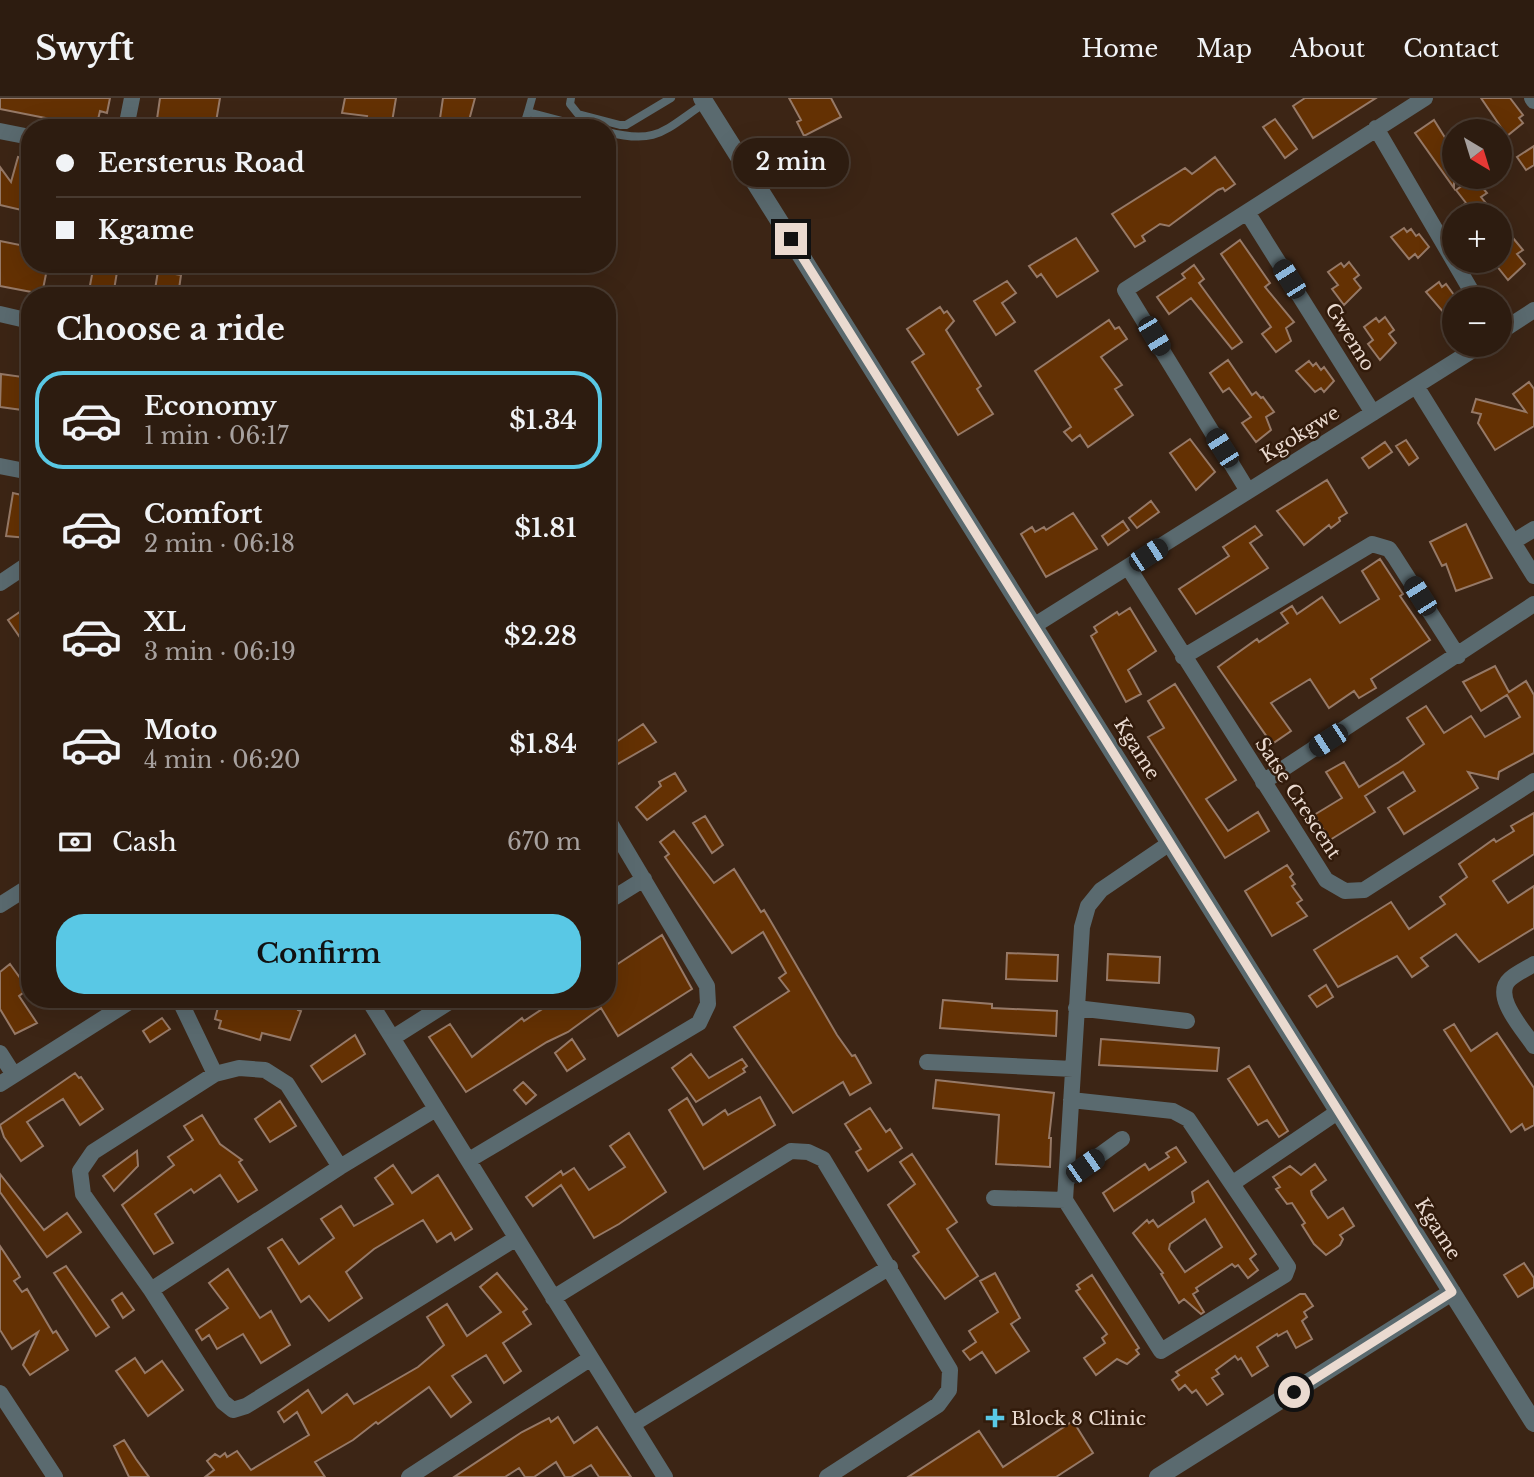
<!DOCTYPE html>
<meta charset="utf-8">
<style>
:root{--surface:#2d1c10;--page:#39291e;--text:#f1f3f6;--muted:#a7a19f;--line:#483a30;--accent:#59c8e5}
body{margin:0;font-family:"Libre Baskerville",serif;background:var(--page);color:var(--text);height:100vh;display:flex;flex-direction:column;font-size:26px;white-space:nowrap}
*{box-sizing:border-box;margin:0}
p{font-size:23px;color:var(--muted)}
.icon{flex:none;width:38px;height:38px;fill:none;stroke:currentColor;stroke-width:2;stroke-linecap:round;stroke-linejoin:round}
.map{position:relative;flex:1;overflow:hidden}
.side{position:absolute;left:21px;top:189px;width:595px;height:721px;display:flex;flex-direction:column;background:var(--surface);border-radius:28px;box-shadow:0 7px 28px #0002,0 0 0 2px var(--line)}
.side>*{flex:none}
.top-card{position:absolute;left:21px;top:21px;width:595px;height:154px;border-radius:28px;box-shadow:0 7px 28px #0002,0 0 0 2px var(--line);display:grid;align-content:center;height:154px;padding:0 35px;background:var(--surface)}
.needle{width:46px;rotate:142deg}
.fabs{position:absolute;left:1442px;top:21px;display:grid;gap:14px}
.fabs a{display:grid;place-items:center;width:70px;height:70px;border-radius:50%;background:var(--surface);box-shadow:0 7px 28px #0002,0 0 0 2px var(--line);font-size:35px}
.end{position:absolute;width:32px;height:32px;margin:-16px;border:9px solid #eadad0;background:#111;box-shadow:0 0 0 4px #111}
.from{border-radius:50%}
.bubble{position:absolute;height:49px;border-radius:24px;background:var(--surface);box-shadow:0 7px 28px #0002,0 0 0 2px var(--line);font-size:23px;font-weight:600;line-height:49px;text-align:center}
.car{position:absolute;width:21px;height:42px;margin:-21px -10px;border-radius:9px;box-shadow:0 0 5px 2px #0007;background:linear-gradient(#222 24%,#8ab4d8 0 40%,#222 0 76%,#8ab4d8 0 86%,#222 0)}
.top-card b{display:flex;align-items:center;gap:24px;height:66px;font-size:26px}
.top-card b+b{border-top:2px solid var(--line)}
.top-card i{width:18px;height:18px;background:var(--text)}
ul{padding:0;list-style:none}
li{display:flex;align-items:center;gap:21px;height:98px;margin:0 14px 10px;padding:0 21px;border:4px solid transparent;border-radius:28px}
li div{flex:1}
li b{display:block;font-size:26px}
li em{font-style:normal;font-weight:600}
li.selected{border-color:var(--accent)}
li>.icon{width:63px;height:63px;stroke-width:1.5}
h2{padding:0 35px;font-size:32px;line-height:84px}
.pay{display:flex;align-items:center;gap:18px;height:77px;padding:0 35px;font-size:26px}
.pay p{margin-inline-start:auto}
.cta{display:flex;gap:14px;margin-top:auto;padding:14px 35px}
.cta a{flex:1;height:80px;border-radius:28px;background:var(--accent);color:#111;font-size:28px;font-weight:600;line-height:80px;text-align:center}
header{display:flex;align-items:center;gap:42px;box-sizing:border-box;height:98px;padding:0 35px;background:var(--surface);border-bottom:2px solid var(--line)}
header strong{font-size:33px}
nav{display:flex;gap:38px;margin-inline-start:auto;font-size:24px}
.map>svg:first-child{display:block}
.building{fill:#643103;stroke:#967967;stroke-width:2;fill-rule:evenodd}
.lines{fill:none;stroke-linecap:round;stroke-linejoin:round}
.service{stroke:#5a6a6f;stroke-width:8}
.minor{stroke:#5a6a6f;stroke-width:16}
.tertiary{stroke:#5a6a6f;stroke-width:18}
.route{stroke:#eadad0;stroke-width:9}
.poi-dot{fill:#59c8e5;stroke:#321b0b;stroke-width:2.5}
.labels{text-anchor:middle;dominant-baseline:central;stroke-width:5;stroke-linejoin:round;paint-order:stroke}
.street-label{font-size:19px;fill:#eadad0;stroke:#321b0b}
.poi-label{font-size:19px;fill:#eadad0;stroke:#321b0b;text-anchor:start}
</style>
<header>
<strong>Swyft</strong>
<nav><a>Home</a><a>Map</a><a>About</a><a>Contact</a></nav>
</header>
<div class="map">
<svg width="1534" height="1379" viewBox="0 0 1534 1379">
<rect width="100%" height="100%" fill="#3c2515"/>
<path class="building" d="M0 0H110L107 15 100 13 96 30 0 11Z
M160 0H220L215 30H164L165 23 157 21Z
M345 0H396L391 30H364L367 18 342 15Z
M443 0H475L467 30 439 27Z
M789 0H831L841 19 804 38 797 24 801 22Z
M1305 0H1376L1313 40 1293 8Z
M1481 0H1510L1523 17 1519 20 1523 25 1507 38Z
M1275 21 1297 51 1285 60 1263 29Z
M1434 22 1454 54V90L1415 35Z
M1534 48V67L1526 72 1517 59Z
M18 59 30 62V114L0 107V69L11 84Z
M1215 59 1235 86 1225 93 1223 90 1218 92 1169 128 1160 126 1142 138 1145 143 1135 149 1112 116 1185 70 1192 76Z
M1469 83 1471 87 1477 83 1487 95 1481 99 1489 109 1477 117H1466L1460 109 1466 105 1456 92Z
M1404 130 1407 134 1411 131 1416 138 1419 136 1429 149 1418 160 1415 156 1409 161 1391 139Z
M1500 134 1508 144 1513 140 1523 152 1517 156 1525 166 1508 182 1496 167 1500 164Z
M1076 140 1098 173 1057 199 1041 176 1037 179 1029 168Z
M1240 142 1270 185 1265 189 1294 224 1286 230 1291 243 1276 254 1262 236 1271 229 1221 156Z
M0 143 30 149V166H48L42 196 0 188Z
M1349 164 1359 177 1354 181 1361 190 1344 207 1332 191 1338 187 1328 174 1341 165 1344 169Z
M94 166 118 168 113 198H88Z
M1194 167 1204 181 1199 185 1242 244 1232 251 1191 200 1169 216 1157 199 1185 180 1182 176Z
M158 173 181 177 178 198H154Z
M1007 183 1016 195 1002 205 1015 224 996 237 974 203Z
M1439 184 1442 189 1446 186 1454 197V208L1444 215 1426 194Z
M940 209 944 215 947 213 954 223 946 232 981 288 977 291 993 316 958 337 912 264 924 256 907 231Z
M1385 219 1394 232 1389 236 1396 245 1380 262 1368 246 1373 242 1364 229 1376 220 1379 224Z
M1109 222 1115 231 1119 229 1127 241 1101 259 1122 287 1115 291 1133 317 1088 349 1080 337 1072 343 1064 334 1071 329 1035 273Z
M1228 262 1252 297 1256 294 1261 300 1263 299 1274 314 1266 319 1271 332 1256 344 1242 325 1251 319 1229 290 1223 294 1210 275Z
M1309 263 1313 268 1316 265 1321 272 1324 269 1334 283 1324 294 1321 290 1315 294 1296 273Z
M1 276 30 280V313L0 309Z
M1529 284 1534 291V328L1495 352 1478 325 1481 316 1472 314 1476 301 1526 314 1513 296Z
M1190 341 1215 374 1196 392 1170 355Z
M1406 342 1418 360 1409 367 1396 348Z
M1385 344 1392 354 1369 370 1362 360Z
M1327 382 1347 415 1339 420 1340 423 1331 430 1329 427 1304 447 1277 413Z
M13 395 30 399 28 440 6 438Z
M1151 403 1159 414 1137 430 1129 420Z
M1073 415 1097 451 1046 479 1021 436 1032 429 1035 434 1044 429 1046 432Z
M1123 423 1129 432 1108 447 1102 438Z
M1466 426 1492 480 1456 493 1446 466 1442 468 1430 444Z
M1255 428 1262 437 1250 445 1268 470 1196 516 1179 491 1229 458 1223 449Z
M1380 461 1403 496 1400 498 1430 542 1371 581 1376 590 1359 600 1354 593 1329 610 1310 581 1271 605 1291 633 1272 646 1218 569 1257 541 1259 544 1288 525 1281 515 1292 508 1297 516 1322 499 1340 525 1379 501 1362 473Z
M30 507V554L8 522Z
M1130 510 1156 553 1128 572 1141 596 1126 604 1091 538 1097 534 1094 529 1117 514 1119 517Z
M1495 568 1509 594 1526 583 1534 597V655L1499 674 1498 681 1468 674 1478 690 1404 736 1388 710 1415 693 1403 674 1365 698 1375 714 1330 742 1314 717 1342 700 1326 674 1344 664 1359 689 1399 664 1424 646 1407 620 1426 608 1444 635 1471 618 1485 639 1520 619 1507 597 1481 613 1463 584Z
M1175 586 1236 682 1206 701 1228 733 1258 714 1269 733 1225 760 1148 639 1164 630 1148 603Z
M643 626 656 644 616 667 607 650Z
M675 675 686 693 647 722 636 709 661 688 659 684Z
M1534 715V756L1493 783 1508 805 1534 788V830L1479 864 1456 836 1421 860 1428 868 1412 879 1397 858 1338 889 1314 852 1391 804 1409 831 1445 806 1440 799 1467 779 1459 766 1494 741 1496 744 1514 733 1511 728Z
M705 718 723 747 712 755 693 725Z
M674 733 714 785 734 771 761 814 764 812 770 822 837 937 852 958 855 957 871 985 850 997 843 984 793 1015 734 929 789 893 779 880 786 875 763 834 732 855 665 759 669 756 660 744Z
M1287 767 1293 776 1290 779 1295 786 1292 788 1302 802 1297 805 1307 818 1272 838 1245 793Z
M662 837 692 891 618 938 601 910 568 934 547 944 466 994 429 939 450 926 472 959 522 920 524 923 550 906 562 901H607V873Z
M1007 855 1058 857 1057 883 1006 881Z
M1108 856 1160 859 1159 885 1107 882Z
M10 866 28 891 19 898 37 925 15 936 0 911V874Z
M1326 887 1333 899 1317 909 1309 898Z
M220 901H274L299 908 298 912 301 913 290 942 262 935 260 942 219 930 221 923 215 921Z
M943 902 992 906V910L1057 913 1056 938 940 930Z
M162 920 170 931 150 944 143 933Z
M1454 926 1471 953 1497 935 1534 990V1027L1525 1032 1522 1026 1511 1034 1444 932Z
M355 937 365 956 322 984 311 968Z
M572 941 585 961 567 973 555 955Z
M1101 941 1219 950 1217 973 1099 967Z
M691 956 709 980 742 961 747 968 743 971 745 974 696 1004 672 970Z
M1249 968 1288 1033 1279 1039 1267 1022 1258 1027 1228 981Z
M75 975 79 980 81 979 103 1011 80 1027 63 1001 27 1024 43 1048 21 1063 4 1039 0 1027Z
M936 982 1054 995 1049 1040H1051L1050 1069 996 1066 999 1017 933 1010Z
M523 984 536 997 526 1006 514 992Z
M760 999 775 1027 704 1071 669 1012 687 1000 703 1027 725 1012 728 1017Z
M280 1003 296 1028 270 1044 255 1021Z
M870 1010 886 1034 890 1031 902 1050 868 1073 856 1054 861 1051 845 1026Z
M202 1017 220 1046 242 1062 239 1064 257 1092 238 1104 220 1077 194 1095 191 1091 155 1116 173 1145 154 1156 122 1107 174 1067 168 1059 193 1042 184 1028Z
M629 1035 666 1094 619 1126 594 1140 561 1087 533 1108 526 1099 561 1073 563 1077 574 1070 589 1092 625 1069 610 1048Z
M1176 1049 1186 1064 1114 1113 1103 1095 1145 1066 1149 1072 1169 1059 1166 1055Z
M137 1053 138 1068 114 1093 103 1078Z
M912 1056 957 1124 947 1131 978 1178 945 1201 913 1158 919 1154 888 1107 915 1086 900 1064Z
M1315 1066 1326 1082 1311 1093 1312 1097 1328 1120 1343 1110 1354 1128 1340 1137 1343 1141 1340 1147 1326 1157 1314 1146 1302 1127 1305 1125 1292 1105 1287 1106 1276 1091 1280 1089 1273 1079 1290 1068 1301 1077Z
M393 1067 412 1095 438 1077 472 1131 455 1142 451 1135 437 1144 423 1122 374 1151 346 1174 362 1200 329 1223 309 1198 301 1204 268 1150 282 1141 299 1166 334 1140 321 1121 341 1108 354 1128 393 1106 375 1080Z
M0 1076 44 1132 67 1115 81 1134 47 1159 0 1094Z
M1208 1083 1256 1156 1250 1161 1258 1172 1248 1180 1238 1167 1235 1169 1232 1166 1196 1190 1198 1193 1193 1196 1204 1214 1201 1216 1184 1201 1179 1205 1161 1176 1163 1175 1133 1135 1147 1122 1149 1125 1153 1122 1158 1129 1194 1104 1192 1094ZM1205 1121 1222 1149 1185 1174 1169 1151 1170 1146Z
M0 1148 18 1175 20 1179 14 1183 22 1194 27 1191 53 1235 56 1233 68 1252 30 1277 23 1267 38 1234 12 1251 0 1232Z
M1524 1165 1534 1180V1189L1518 1199 1504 1177Z
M66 1168 109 1229 96 1238 54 1175Z
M228 1171 260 1220 271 1213 290 1247 261 1265 243 1236 217 1251 209 1237 202 1242 196 1232 228 1210 209 1185Z
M497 1175 527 1211 523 1214 531 1226 503 1245 521 1273 504 1285 486 1257 452 1278 471 1304 451 1319 429 1289 378 1326 376 1324 353 1342 315 1364 325 1379H205L214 1372 207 1363 215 1356 220 1359 225 1355 227 1359 237 1353 251 1372 309 1337 297 1314 284 1324 278 1314 308 1292 322 1315 347 1296 354 1306 418 1269 444 1247 427 1219 447 1206 467 1238 501 1214 480 1189Z
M995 1175 1020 1220 1011 1226 1029 1253 996 1275 982 1254 970 1262 963 1253 976 1244 969 1233 998 1214 980 1183Z
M1092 1177 1139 1250 1136 1252 1139 1256 1127 1266 1117 1261 1096 1277 1084 1260 1105 1245 1102 1240 1107 1236 1076 1193 1080 1191 1077 1187Z
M122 1195 134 1212 123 1220 112 1202Z
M1300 1196H1305L1313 1208 1304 1214 1307 1219 1302 1223 1312 1241 1296 1250 1287 1233 1278 1238 1277 1236 1257 1249 1268 1268 1252 1278 1241 1260 1238 1262 1235 1258 1216 1272 1219 1276 1212 1280 1223 1296 1207 1307 1196 1292 1192 1295 1185 1287 1179 1292 1172 1282 1179 1277 1176 1274Z
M135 1260 145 1275 162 1263 183 1292 148 1318 116 1273Z
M558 1319 574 1345 597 1329 631 1379H599L591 1367 571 1379H565L556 1364 534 1379H525L519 1370 505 1379H454L522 1334 549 1320 551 1324Z
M1073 1323 1093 1355 1056 1379H908L979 1333 1003 1369Z
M124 1342 136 1361 149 1379H129L114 1348Z"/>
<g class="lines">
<path class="service" d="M532 0 528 14 589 30
M571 0 570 6 578 16 620 27H626L671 0
M523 30 528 14
M607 34C658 47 664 32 705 5"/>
<path class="minor" d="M1532 0 1534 3
M126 30 132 0
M1376 30 1476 201
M0 33 30 39
M1247 114 1373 315
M0 216 30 223
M1500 234 1534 212
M1416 288 1534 478
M0 368 30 374
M1248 393 1125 192 1425 0
M1513 444 1534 431
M1128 469 1326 782 1345 793 1364 792 1534 683
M0 485 30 465
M1035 527 1481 247
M1183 559 1372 446 1389 451 1394 458 1458 558
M1263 684 1534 506
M607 804 644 781
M0 807 30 788
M1534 866C1526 871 1517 875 1510 881 1491 898 1524 932 1534 948
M179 901 215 976
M368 901 665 1379
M1076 910 1187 923
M394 939 454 901
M0 955 14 977
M927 964 1073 971
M0 986 134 901
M1071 1002 1173 1013 1188 1021 1288 1169 1285 1177 1161 1253 1065 1102 1082 829 1088 808 1101 792 1170 745
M469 1062 699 925 708 906 707 888 607 720
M340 1069 287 986 265 972 239 970 215 976 93 1054 80 1073 83 1096 151 1192 223 1304 233 1312 246 1308 515 1141
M1067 1081 1122 1041
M1233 1085 1339 1013
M994 1100 1065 1102
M151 1192 340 1069 436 1011
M553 1200 791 1053 808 1054 823 1061 950 1272 949 1292 938 1307 827 1379
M0 1295 55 1379
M633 1326 890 1169
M409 1379 591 1260"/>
<path class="tertiary" d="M702 0 1534 1325
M1158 1379 1452 1194"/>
</g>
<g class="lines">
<path class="route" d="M791 141 1452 1194 1294 1294"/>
</g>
<path class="poi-dot" d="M991.5 1309.5h7v7h7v7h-7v7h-7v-7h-7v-7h7z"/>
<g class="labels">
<g class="street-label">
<text transform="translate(1350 239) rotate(58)">Gwemo</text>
<text transform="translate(1300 336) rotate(-32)">Kgokgwe</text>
<text transform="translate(1137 651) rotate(58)">Kgame</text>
<text transform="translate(1298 700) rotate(57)">Satse Crescent</text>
<text transform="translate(1438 1131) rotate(58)">Kgame</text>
</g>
<g class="poi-label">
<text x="1011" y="1320">Block 8 Clinic</text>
</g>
</g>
</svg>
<div class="fabs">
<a><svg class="needle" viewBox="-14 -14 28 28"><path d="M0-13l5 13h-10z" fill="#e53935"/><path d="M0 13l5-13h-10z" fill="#a7a19f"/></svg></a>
<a>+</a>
<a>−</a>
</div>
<i class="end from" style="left:1294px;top:1294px"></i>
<i class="end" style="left:791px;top:141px"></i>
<div class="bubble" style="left:733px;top:40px;width:116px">2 min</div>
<i class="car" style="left:1289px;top:181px;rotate:328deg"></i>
<i class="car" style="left:1154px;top:238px;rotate:149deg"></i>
<i class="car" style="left:1222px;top:350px;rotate:328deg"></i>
<i class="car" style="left:1148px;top:457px;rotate:57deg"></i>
<i class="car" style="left:1420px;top:498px;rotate:328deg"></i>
<i class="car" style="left:1328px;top:642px;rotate:237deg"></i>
<i class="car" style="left:1085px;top:1068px;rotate:55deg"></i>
<div class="top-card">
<b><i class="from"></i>Eersterus Road</b>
<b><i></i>Kgame</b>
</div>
<section class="side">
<h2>Choose a ride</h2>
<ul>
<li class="selected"><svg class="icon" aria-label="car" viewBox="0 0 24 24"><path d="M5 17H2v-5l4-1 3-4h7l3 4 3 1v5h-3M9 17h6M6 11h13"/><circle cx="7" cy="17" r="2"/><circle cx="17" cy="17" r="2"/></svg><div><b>Economy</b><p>1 min · 06:17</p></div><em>$1.34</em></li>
<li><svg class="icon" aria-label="car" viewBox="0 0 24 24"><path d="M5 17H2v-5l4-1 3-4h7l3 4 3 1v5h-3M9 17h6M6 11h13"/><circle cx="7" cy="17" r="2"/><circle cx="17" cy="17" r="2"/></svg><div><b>Comfort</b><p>2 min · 06:18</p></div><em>$1.81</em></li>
<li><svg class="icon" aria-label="car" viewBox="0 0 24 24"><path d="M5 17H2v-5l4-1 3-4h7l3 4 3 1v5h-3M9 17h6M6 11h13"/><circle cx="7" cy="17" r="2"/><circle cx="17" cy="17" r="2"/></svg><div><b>XL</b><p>3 min · 06:19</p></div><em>$2.28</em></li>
<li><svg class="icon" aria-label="car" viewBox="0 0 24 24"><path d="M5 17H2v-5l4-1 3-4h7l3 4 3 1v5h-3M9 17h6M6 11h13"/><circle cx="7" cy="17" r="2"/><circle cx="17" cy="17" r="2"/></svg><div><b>Moto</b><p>4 min · 06:20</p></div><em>$1.84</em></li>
</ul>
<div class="pay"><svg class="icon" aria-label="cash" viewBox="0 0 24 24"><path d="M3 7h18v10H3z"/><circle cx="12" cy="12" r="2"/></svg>Cash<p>670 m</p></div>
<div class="cta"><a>Confirm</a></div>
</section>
</div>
